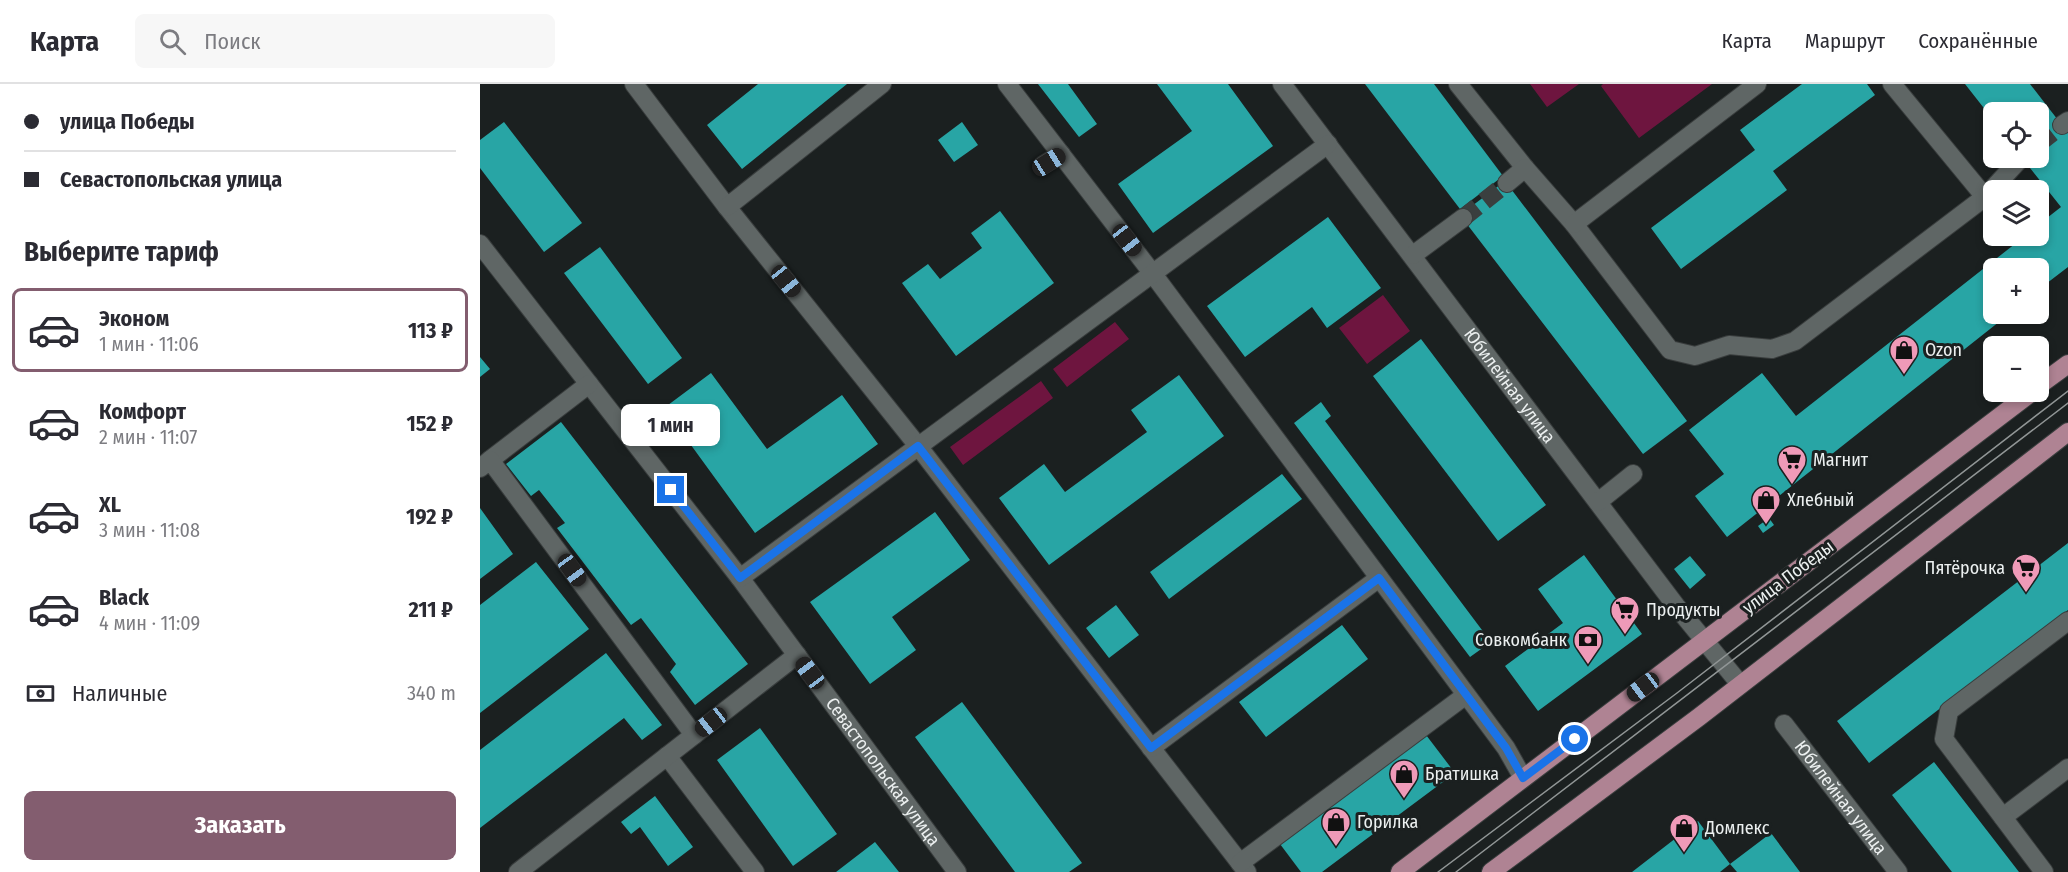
<!DOCTYPE html>
<html lang="ru">
<meta charset="utf-8">
<style>
:root{--surface:#fff;--page:#f7f7f7;--text:#2b2b33;--muted:#7c7c81;--line:#e1e1e2;--accent:#835d6f}
body{margin:0;font-family:"Fira Sans Condensed",sans-serif;background:var(--page);color:var(--text);height:100vh;display:flex;flex-direction:column;font-size:22px;white-space:nowrap}
*{box-sizing:border-box;margin:0}
p{font-size:20px;color:var(--muted)}
.icon{flex:none;width:33px;height:33px;fill:none;stroke:currentColor;stroke-width:2;stroke-linecap:round;stroke-linejoin:round}
.map{position:relative;flex:1;overflow:hidden}
.drawer{display:flex;flex-direction:column;background:var(--surface);width:480px}
.drawer>*{flex:none}
.hud{display:grid;align-content:center;height:132px;padding:0 24px;background:var(--surface)}
.buttons{position:absolute;left:1503px;top:18px;display:grid;gap:12px}
.buttons a{display:grid;place-items:center;width:66px;height:66px;border-radius:9px;background:var(--surface);box-shadow:0 3px 9px #0003;font-size:30px}
.end{position:absolute;width:27px;height:27px;margin:-14px;border:8px solid #1a73e8;background:#fff;box-shadow:0 0 0 3px #fff}
.from{border-radius:50%}
.bubble{position:absolute;height:42px;border-radius:9px;background:var(--surface);box-shadow:0 3px 9px #0003;font-size:20px;font-weight:700;line-height:42px;text-align:center}
.car{position:absolute;width:18px;height:36px;margin:-18px -9px;border-radius:8px;box-shadow:0 0 4px 2px #0007;background:linear-gradient(#222 24%,#8ab4d8 0 40%,#222 0 76%,#8ab4d8 0 86%,#222 0)}
.hud b{display:flex;align-items:center;gap:21px;height:57px;font-size:22px}
.hud b+b{border-top:2px solid var(--line)}
.hud i{width:15px;height:15px;background:var(--text)}
ul{padding:0;list-style:none}
li{display:flex;align-items:center;gap:18px;height:84px;margin:0 12px 9px;padding:0 12px;border:3px solid transparent;border-radius:9px}
li div{flex:1}
li b{display:block;font-size:22px}
li em{font-style:normal;font-weight:700}
li.active{border-color:var(--accent)}
li>.icon{width:54px;height:54px;stroke-width:1.5}
h2{padding:0 24px;font-size:27px;line-height:72px}
.pay{display:flex;align-items:center;gap:15px;height:66px;padding:0 24px;font-size:22px}
.pay p{margin-inline-start:auto}
.action{display:flex;gap:12px;margin-top:auto;padding:12px 24px}
.action a{flex:1;height:69px;border-radius:9px;background:var(--accent);color:#fff;font-size:24px;font-weight:700;line-height:69px;text-align:center}
header{display:flex;align-items:center;gap:36px;box-sizing:border-box;height:84px;padding:0 30px;background:var(--surface);border-bottom:2px solid var(--line)}
header strong{font-size:28px}
nav{display:flex;gap:33px;margin-inline-start:auto;font-size:21px}
.search{width:420px;height:54px;background:var(--page);display:flex;align-items:center;gap:15px;box-sizing:border-box;padding:0 21px;border-radius:9px;color:var(--muted);font-size:22px}
main{display:flex;flex:1;min-height:0}
.map>svg:first-child{display:block}
.green{fill:#6e153f}
.building{fill:#28a5a5}
.lines{fill:none;stroke-linecap:round;stroke-linejoin:round}
.minor-tunnel{stroke:#3a3f3f;stroke-width:18;stroke-dasharray:18 9;stroke-linecap:butt}
.minor-casing{stroke:#393d3d;stroke-width:20}
.major-casing{stroke:#393d3d;stroke-width:20}
.minor{stroke:#5f6665;stroke-width:18}
.major{stroke:#af8393;stroke-width:18}
.tram{stroke:#919696;stroke-width:1.5}
.route{stroke:#1a73e8;stroke-width:8}
.labels{text-anchor:middle;dominant-baseline:central;stroke-width:6;stroke-linejoin:round;paint-order:stroke}
.poi-label{font-size:18px;fill:#ecf0f0;stroke:#1b2020;text-anchor:start}
.street-label{font-size:18px;fill:#ecf0f0;stroke:#1b2020}
</style>
<header>
<strong>Карта</strong>
<div class="search"><svg class="icon" aria-label="search" viewBox="0 0 24 24"><circle cx="10" cy="10" r="6"/><path d="M15 15l6 6"/></svg>Поиск</div>
<nav><a>Карта</a><a>Маршрут</a><a>Сохранённые</a></nav>
</header>
<main>
<section class="drawer">
<div class="hud">
<b><i class="from"></i>улица Победы</b>
<b><i></i>Севастопольская улица</b>
</div>
<h2>Выберите тариф</h2>
<ul>
<li class="active"><svg class="icon" aria-label="car" viewBox="0 0 24 24"><path d="M5 17H2v-5l4-1 3-4h7l3 4 3 1v5h-3M9 17h6M6 11h13"/><circle cx="7" cy="17" r="2"/><circle cx="17" cy="17" r="2"/></svg><div><b>Эконом</b><p>1 мин · 11:06</p></div><em>113 ₽</em></li>
<li><svg class="icon" aria-label="car" viewBox="0 0 24 24"><path d="M5 17H2v-5l4-1 3-4h7l3 4 3 1v5h-3M9 17h6M6 11h13"/><circle cx="7" cy="17" r="2"/><circle cx="17" cy="17" r="2"/></svg><div><b>Комфорт</b><p>2 мин · 11:07</p></div><em>152 ₽</em></li>
<li><svg class="icon" aria-label="car" viewBox="0 0 24 24"><path d="M5 17H2v-5l4-1 3-4h7l3 4 3 1v5h-3M9 17h6M6 11h13"/><circle cx="7" cy="17" r="2"/><circle cx="17" cy="17" r="2"/></svg><div><b>XL</b><p>3 мин · 11:08</p></div><em>192 ₽</em></li>
<li><svg class="icon" aria-label="car" viewBox="0 0 24 24"><path d="M5 17H2v-5l4-1 3-4h7l3 4 3 1v5h-3M9 17h6M6 11h13"/><circle cx="7" cy="17" r="2"/><circle cx="17" cy="17" r="2"/></svg><div><b>Black</b><p>4 мин · 11:09</p></div><em>211 ₽</em></li>
</ul>
<div class="pay"><svg class="icon" aria-label="cash" viewBox="0 0 24 24"><path d="M3 7h18v10H3z"/><circle cx="12" cy="12" r="2"/></svg>Наличные<p>340 m</p></div>
<div class="action"><a>Заказать</a></div>
</section>
<div class="map">
<svg width="1588" height="788" viewBox="0 0 1588 788">
<rect width="100%" height="100%" fill="#1b2020"/>
<path class="green" d="M1050 0H1099L1067 23Z
M1123 0H1232L1159 54 1121 2Z
M903 211 930 247 887 280 859 244Z
M635 238 649 255 587 303 573 285Z
M561 297 573 314 483 381 470 363Z"/>
<path class="building" d="M278 0H367L262 85 227 41Z
M558 0H588L617 40 599 53Z
M677 0H748L793 62 673 149 638 100 712 47Z
M885 0H954L1023 92 980 125Z
M1322 0H1387L1395 11 1293 87 1307 106 1201 185 1171 144 1275 66 1260 46Z
M1485 0H1550L1588 49V183L1558 206V184H1514V230H1529L1247 453 1215 412 1244 390 1209 346 1282 289 1316 332 1545 152H1558V141L1581 123 1542 74H1558V28H1514V37Z
M24 38 102 139 64 168 0 84V56Z
M482 38 498 61 474 78 458 56Z
M1025 97 1207 337 1163 370 980 131Z
M520 127 574 199 476 272 422 199 448 180 460 195 502 164 491 149Z
M848 133 901 204 847 244 832 223 765 273 727 222Z
M120 163 202 274 168 300 84 189Z
M941 255 1066 421 1018 457 893 292Z
M0 273 10 285 0 293Z
M231 289 287 365 362 311 398 360 275 449 184 324Z
M699 291 744 352 569 481 519 414 564 380 585 408 667 348 651 326Z
M841 318 851 332 845 337 1011 558 990 573 814 339Z
M81 338 268 580 215 621 190 588 196 580 161 534 151 541 77 444 85 439 59 406 51 412 26 380Z
M802 390 822 415 689 515 670 488Z
M0 424 33 470 0 495Z
M455 428 490 476 412 533 436 566 390 600 330 518Z
M1289 434 1294 441 1283 449 1278 442Z
M1588 459V526L1389 679 1357 637Z
M1104 471 1162 550 1058 627 1025 582 1083 539 1058 505Z
M1210 472 1226 491 1210 505 1194 485Z
M56 478 109 545 0 629V521Z
M636 521 659 551 629 574 606 544Z
M862 541 888 575 786 653 759 618Z
M126 569 182 641 162 656 144 634 0 744V666Z
M482 618 602 779 589 788H535L435 653Z
M940 643 975 689 842 788H821L794 752Z
M280 644 357 750 313 782 237 676Z
M1454 678 1539 788H1472L1412 711Z
M175 712 213 763 188 782 160 743 151 750 141 738Z
M1218 737 1250 780 1240 788H1152Z
M1291 749 1320 788H1257L1250 780Z
M395 758 419 788H356Z"/>
<g class="lines">
<path class="minor-tunnel" d="M1558 60 1582 41
M983 134 1027 99"/>
<g class="minor-casing">
<g id="minor">
<path d="M154 0 247 123 438 362 767 788"/>
<path d="M527 0 673 190 1026 664 1043 694"/>
<path id="s1" d="M802 0 1196 522 1260 600"/>
<path d="M978 0 1045 84"/>
<path d="M1412 0 1505 113"/>
<path d="M1582 41 1588 37"/>
<path d="M563 81 581 70"/>
<path d="M1027 99 1045 84 1094 140 1190 266 1215 272 1249 261 1292 265 1315 257 1505 113 1541 74"/>
<path d="M247 123 402 0"/>
<path d="M1094 140 1277 0"/>
<path id="s2" d="M0 160 260 494 477 788"/>
<path d="M933 171 983 134"/>
<path d="M10 376 109 300"/>
<path d="M0 384 10 376 214 651"/>
<path d="M1118 418 1153 390"/>
<path d="M260 494 848 60"/>
<path id="s3" d="M1304 640 1418 788"/>
<path d="M671 664 899 494"/>
<path d="M187 672 275 788"/>
<path d="M1523 733 1588 684"/>
<path d="M760 779 986 611"/>
<path d="M38 788 317 571"/>
<path d="M1564 788 1464 655 1469 627 1588 537"/>
</g>
</g>
<g class="major-casing">
<path id="major" d="M1558 302 1588 280
M920 788 1552 308
M1011 788 1219 633 1588 348"/>
</g>
<use href="#minor" class="minor"/>
<use href="#major" class="major"/>
<path class="tram" d="M958 788 1197 609 1588 307
M976 788 1588 319"/>
</g>
<g class="lines">
<path class="route" d="M191 406 260 494 438 362 671 664 899 494 1026 664 1043 694 1095 655"/>
</g>
<defs>
<g id="shop-pin" transform="scale(1.5)"><path d="M0 17L-7.5 6A9.5 9.5 0 1 1 7.5 6Z" fill="#ef9ab8" stroke="#1b2020"/><path d="M-5-2.5h2.3a2.7 3.5 0 0 1 5.4 0H5L5.5 6h-11ZM-1.5-2.5h3a1.5 2.3 0 0 0-3 0Z" fill="#111"/></g>
<g id="supermarket-pin" transform="scale(1.5)"><path d="M0 17L-7.5 6A9.5 9.5 0 1 1 7.5 6Z" fill="#ef9ab8" stroke="#1b2020"/><path d="M-6-5.5h2.5l.6 2H6L4.5 2H-2.5L-4.4-4H-6ZM-1.5 3.2a1.3 1.3 0 1 0 .1 0ZM3 3.2a1.3 1.3 0 1 0 .1 0Z" fill="#111"/></g>
<g id="bank-pin" transform="scale(1.5)"><path d="M0 17L-7.5 6A9.5 9.5 0 1 1 7.5 6Z" fill="#ef9ab8" stroke="#1b2020"/><path d="M-6-4H6V4H-6ZM0-2.3a2.3 2.3 0 1 0 0 4.6a2.3 2.3 0 1 0 0-4.6Z" fill="#111"/></g>
</defs>
<g fill-rule="evenodd">
<use href="#shop-pin" x="1424" y="266"/>
<use href="#supermarket-pin" x="1312" y="376"/>
<use href="#shop-pin" x="1286" y="416"/>
<use href="#supermarket-pin" x="1546" y="484"/>
<use href="#supermarket-pin" x="1145" y="526"/>
<use href="#bank-pin" x="1108" y="556"/>
<use href="#shop-pin" x="924" y="690"/>
<use href="#shop-pin" x="856" y="738"/>
<use href="#shop-pin" x="1204" y="744"/>
</g>
<g class="labels">
<g class="poi-label">
<text x="1445" y="266">Ozon</text>
<text x="1333" y="376">Магнит</text>
<text x="1307" y="416">Хлебный</text>
<text x="1525" y="484" text-anchor="end">Пятёрочка</text>
<text x="1166" y="526">Продукты</text>
<text x="1087" y="556" text-anchor="end">Совкомбанк</text>
<text x="945" y="690">Братишка</text>
<text x="877" y="738">Горилка</text>
<text x="1225" y="744">Домлекс</text>
</g>
<g class="street-label">
<text stroke="none"><textPath href="#s1" startOffset="378">Юбилейная улица</textPath></text>
<text transform="translate(1308 493) rotate(-37)">улица Победы</text>
<text stroke="none"><textPath href="#s2" startOffset="664">Севастопольская улица</textPath></text>
<text stroke="none"><textPath href="#s3" startOffset="93">Юбилейная улица</textPath></text>
</g>
</g>
</svg>
<div class="buttons">
<a><svg class="icon" aria-label="locate" viewBox="0 0 24 24"><circle cx="12" cy="12" r="6"/><path d="M12 2v4M12 18v4M2 12h4M18 12h4"/></svg></a>
<a><svg class="icon" aria-label="layers" viewBox="0 0 24 24"><path d="M12 4l9 5-9 5-9-5zM3 14l9 5 9-5"/></svg></a>
<a>+</a>
<a>−</a>
</div>
<i class="end from" style="left:1095px;top:655px"></i>
<i class="end" style="left:191px;top:406px"></i>
<div class="bubble" style="left:141px;top:320px;width:99px">1 мин</div>
<i class="car" style="left:569px;top:78px;rotate:58deg"></i>
<i class="car" style="left:647px;top:156px;rotate:142deg"></i>
<i class="car" style="left:306px;top:197px;rotate:141deg"></i>
<i class="car" style="left:92px;top:486px;rotate:144deg"></i>
<i class="car" style="left:330px;top:589px;rotate:323deg"></i>
<i class="car" style="left:1163px;top:603px;rotate:233deg"></i>
<i class="car" style="left:231px;top:638px;rotate:232deg"></i>
</div>
</main>
